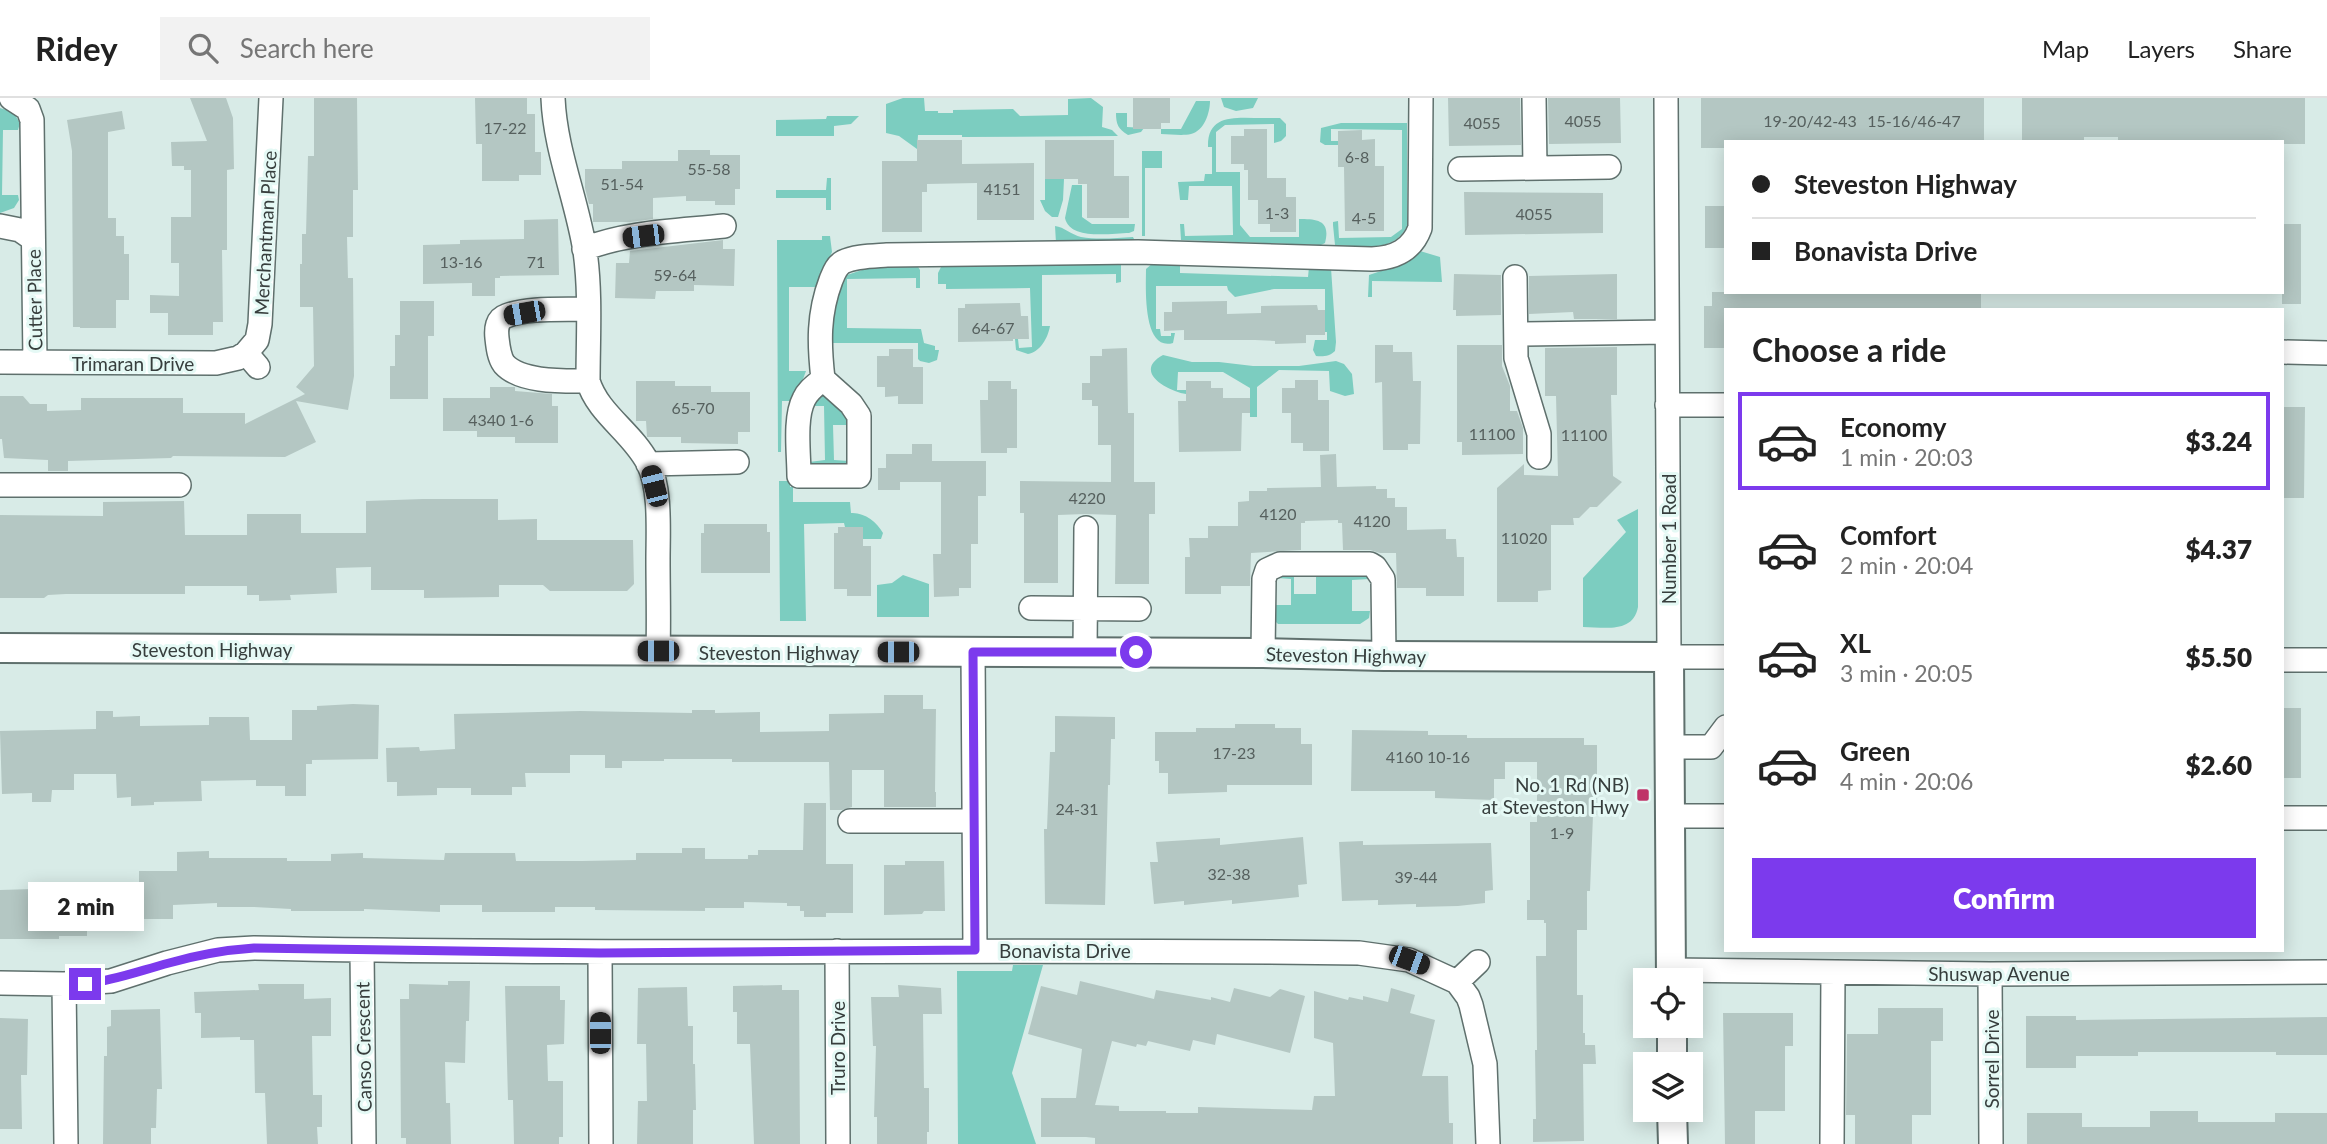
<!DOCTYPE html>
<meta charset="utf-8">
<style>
:root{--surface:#fff;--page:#f2f2f2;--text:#222;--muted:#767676;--line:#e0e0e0;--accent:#7c3aed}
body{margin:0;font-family:Lato,sans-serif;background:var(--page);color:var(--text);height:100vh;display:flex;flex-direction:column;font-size:26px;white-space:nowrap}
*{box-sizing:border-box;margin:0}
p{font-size:23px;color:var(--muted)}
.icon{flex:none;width:38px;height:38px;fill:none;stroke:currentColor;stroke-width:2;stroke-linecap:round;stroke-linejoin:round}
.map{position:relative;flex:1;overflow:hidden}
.sheet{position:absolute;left:1724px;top:210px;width:560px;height:644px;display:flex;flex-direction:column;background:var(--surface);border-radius:0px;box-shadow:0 4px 18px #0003}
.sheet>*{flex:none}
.top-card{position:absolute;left:1724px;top:42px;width:560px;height:154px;border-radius:0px;box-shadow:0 4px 18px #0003;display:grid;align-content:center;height:154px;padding:0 28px;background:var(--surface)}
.fabs{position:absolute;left:1633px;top:870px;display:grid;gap:14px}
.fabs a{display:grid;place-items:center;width:70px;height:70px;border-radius:0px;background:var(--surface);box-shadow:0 4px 18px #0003;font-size:35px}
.end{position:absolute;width:32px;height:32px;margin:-16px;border:9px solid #7c3aed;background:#fff;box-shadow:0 0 0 4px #fff}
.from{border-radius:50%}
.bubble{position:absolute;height:49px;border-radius:0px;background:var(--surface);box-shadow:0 4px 18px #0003;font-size:23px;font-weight:800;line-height:49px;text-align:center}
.car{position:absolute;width:21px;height:42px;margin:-21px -10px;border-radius:9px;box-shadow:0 0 5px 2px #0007;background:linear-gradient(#222 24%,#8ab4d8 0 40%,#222 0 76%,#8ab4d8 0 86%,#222 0)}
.top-card b{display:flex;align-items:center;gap:24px;height:66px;font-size:26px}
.top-card b+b{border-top:2px solid var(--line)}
.top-card i{width:18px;height:18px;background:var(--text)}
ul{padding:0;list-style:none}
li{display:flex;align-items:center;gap:21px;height:98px;margin:0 14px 10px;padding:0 14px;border:4px solid transparent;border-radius:0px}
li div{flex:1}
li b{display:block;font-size:26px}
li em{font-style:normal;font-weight:800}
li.active{border-color:var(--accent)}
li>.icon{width:63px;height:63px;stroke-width:1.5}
h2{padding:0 28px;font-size:32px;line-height:84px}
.button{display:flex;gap:14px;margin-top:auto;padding:14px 28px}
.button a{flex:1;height:80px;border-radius:0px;background:var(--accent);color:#fff;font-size:28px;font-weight:800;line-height:80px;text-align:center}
header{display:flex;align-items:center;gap:42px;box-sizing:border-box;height:98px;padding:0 35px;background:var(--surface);border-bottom:2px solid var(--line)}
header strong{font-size:33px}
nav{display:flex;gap:38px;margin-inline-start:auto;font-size:24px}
.search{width:490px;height:63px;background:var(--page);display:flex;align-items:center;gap:18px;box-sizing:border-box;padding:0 24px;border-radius:0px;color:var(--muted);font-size:26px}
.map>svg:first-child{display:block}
.green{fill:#7ccdc0}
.building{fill:#b4c7c3}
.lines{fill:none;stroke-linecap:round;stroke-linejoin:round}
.minor-casing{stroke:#5f706d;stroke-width:26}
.major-casing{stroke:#5f706d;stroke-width:32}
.minor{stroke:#fff;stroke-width:23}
.major{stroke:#fff;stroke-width:28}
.route{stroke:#7c3aed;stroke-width:9}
.poi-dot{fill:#bf3368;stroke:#e5f9f5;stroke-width:2.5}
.labels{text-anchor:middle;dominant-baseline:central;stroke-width:6;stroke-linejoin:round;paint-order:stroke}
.number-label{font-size:16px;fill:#56605e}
.street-label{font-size:19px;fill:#373e3d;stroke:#e5f9f5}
.poi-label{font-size:19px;fill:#373e3d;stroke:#e5f9f5;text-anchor:end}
</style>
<header>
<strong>Ridey</strong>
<div class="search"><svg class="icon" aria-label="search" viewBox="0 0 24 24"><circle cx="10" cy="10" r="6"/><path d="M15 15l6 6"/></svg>Search here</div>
<nav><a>Map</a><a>Layers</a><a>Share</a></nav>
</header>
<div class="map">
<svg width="2327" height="1046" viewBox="0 0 2327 1046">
<rect width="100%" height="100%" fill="#d8ebe7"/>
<path class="green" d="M903 0H924L925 13H938V15H953V12L1013 11 1020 18 1068 17V1L1091 0 1103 9 1102 29 1112 32 1118 38 962 39V37H918L917 51 899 38 886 35V6Z
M1221 0H1258L1253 10 1236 13 1224 9Z
M1196 3H1210C1210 15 1204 33 1191 36 1182 38 1170 36 1161 36V31H1181Z
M0 10 13 14 20 25 18 32H3L2 97H18L19 102 14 110 0 115Z
M1116 15H1127V29L1144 30 1141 34 1128 37C1118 31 1116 26 1116 15Z
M827 18H859L851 26 834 28V38H776V22L826 21Z
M1270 20H1280L1286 26V38L1281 43 1274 45V26L1225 27 1216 34V74H1240V127L1250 139H1299V121C1317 121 1331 122 1325 145L1321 147 1181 142 1180 126H1184L1185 138 1233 137 1232 88H1189L1188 102H1180L1178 84 1204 83 1205 76H1212V49H1208C1207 12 1242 21 1270 20Z
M1341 25H1407V128C1394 156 1359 148 1335 147L1333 127V124L1338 123 1339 140 1391 139 1402 131V32L1331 31V43H1338V47H1325L1320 44 1321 30Z
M1142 53H1162V70H1145V138H1142Z
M827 80H831V112H826V100H776V92H826Z
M1045 81H1064L1063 102 1058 119H1052L1045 113 1040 102H1045Z
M1072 87H1082V119L1092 126H1135L1134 133 1129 135C1112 135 1070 143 1065 120Z
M1055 128C1064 129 1072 137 1081 139 1098 142 1116 140 1133 139L1135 143 1056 145Z
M822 138H830L832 154 817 189H789V273H806L795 303H782L781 354H778L777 142H822Z
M1420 153 1440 159 1442 184 1372 183V199H1368L1369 177 1399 167Z
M1154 164 1180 165V175L1308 179 1309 169 1331 170 1336 244 1335 253C1330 258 1323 259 1316 258L1313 252 1315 242H1327V234H1325V191H1274L1235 199 1228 192 1227 188H1156V231H1160L1161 238H1171V235H1175L1173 245C1142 254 1146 188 1146 171Z
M1121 165V184L1116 185V176L1042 177V228H1050C1048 240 1040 254 1028 256L1016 252 1015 241H1018L1019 250 1032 249 1030 190 946 191V186H938V175L942 167Z
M917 167 920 172V190H916V180L847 181V230L921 231 924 245 935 248V252H939L937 262 929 265 920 263 918 261V245H830L831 211 847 177 871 169Z
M1163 257 1192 264H1219L1253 268H1299L1336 263 1344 266 1352 276 1354 296 1345 298 1330 293 1329 273 1279 272 1257 289V319H1250V290L1223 274H1178L1177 292H1186V296C1168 293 1132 274 1163 257Z
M826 298C838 304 847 312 847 327H833L834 362 849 363 852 368 812 371 809 364 825 362 824 308H813L817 299Z
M779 383H790V389H793V404H850L851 415C864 414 877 424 883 435L881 441H863L862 429H845L844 425 804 426 806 523H780Z
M1638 411V509C1633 536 1604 529 1583 529V480L1626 434 1617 422Z
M1294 476V496H1316V476C1333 476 1356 472 1370 481L1352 482V513H1370L1369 520 1360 526H1278L1274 522 1273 507H1291V481L1278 480 1283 477Z
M903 477 929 486V519H877V487L892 485Z
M1013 867H1043L1012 975 1036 1046H958L957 873H1012Z"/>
<path class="building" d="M190 0H226L233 20 234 71 227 72V152H222L223 224H213V237H168V215H150V197L179 198V165H171V119H191V72H184V68H172L171 44 207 43Z
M314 0H357L358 92H353V139H347L348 180H353L354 278 348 312 296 303 316 344 285 359 173 358 171 360 68 363V373H48V362L4 360 2 341H0V298H23L30 306H47V313L81 312V300H183V315H245V326L305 296 296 289 314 268 313 209H300V166H302V136H306L308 58H314Z
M475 0H527V16H535V54H541V77H519V83H482V46H476Z
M1133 0H1170V25H1161V31H1133Z
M1448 0H1520L1521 47 1449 48Z
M1548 0H1620L1621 45 1549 46Z
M1701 0H1984V44H1726V50H1701Z
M2022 0H2305V46H2282V44L2118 43V39H2084V44H2022Z
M122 13 125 31 108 34V120H116V138H124V156H129V202H116V230H80V229H73L72 53 67 22Z
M1244 31H1267V80H1286V99H1296V134H1270V126H1258V102H1248V72H1244V66H1231V38H1244Z
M1362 32V42L1375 41V68H1384V133H1345L1344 69H1338V33Z
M917 42H962V66L1034 65V122H977V85L927 86V94H922V134H882V63H917Z
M1045 42H1114V78H1129V120H1087V86H1078V81H1045Z
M678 52H710V57H740V91H735V107H715V103H686V98L653 100V121L630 124H593V106H589L585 90V71H622V63H678Z
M1464 94 1603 95V135L1465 137Z
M1705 108H1726V150H1705Z
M558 121 559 177 500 178V180H495V198H472V185L423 186V147L460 146V142L524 141V122Z
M2282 126H2301V206H2282Z
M723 142V151H735L734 188 694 187V193H656L655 201 615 200 616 165H629L630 153Z
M1454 176 1501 177V217L1456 218V212H1453Z
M1617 176V221H1574L1573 214 1529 216V178Z
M1712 194H1981V212H1726V250H1704V208H1712Z
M400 203H434V238H428V301H390V268H395V237H400Z
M1227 203V216L1261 215V208L1317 207 1318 212H1325V237H1306V245L1275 246V243L1255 242H1184V232L1164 233V214H1172V204Z
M1020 205 1021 218H1028L1029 241H1013V243L958 244V210H965V206Z
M1375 247H1393V254H1412L1413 283H1421L1420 346H1408V352H1383L1382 284 1375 285Z
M1457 247H1502V268L1510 288V313H1517L1523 330V356L1462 357V344H1457Z
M1617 249V297H1611L1613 378 1622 384 1597 409H1590L1579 420H1573L1574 427H1551V492L1538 493V504H1497V390L1524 366V377L1558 378 1556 298H1545V250Z
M1127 250 1128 315H1134V384H1155V416H1149V486H1115L1116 417 1085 416 1058 417V485H1024V415H1020V383L1111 384V347H1098V308H1092V302H1082V285H1090V258H1102V251Z
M889 251H913V269H923V306H898V298L885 299V289H877V258H889Z
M1295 282H1318V302H1329V353H1303V345H1291V315H1282V290H1295Z
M636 283H675V288H711V294H750V334H738V346L681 345V339H647L646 323H636Z
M988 283H1011V291H1017V350H1007V355H981L980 302H988Z
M1186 283H1211V290H1223V300H1250V315H1242L1241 353 1179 354 1178 303H1186Z
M490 289H515V293L552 296V308H558V345H515V339H477V333H443V300H490Z
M2282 309H2305L2304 400H2282Z
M912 346H932V363H986V398H978V446H971V490H959V498L934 499 933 456H941V384H900V392H878V370H886V356H912Z
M1336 356 1337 389 1376 388V391H1387V400H1395V409H1407V432L1446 431V441H1456L1457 459H1464V498H1426V490H1397L1396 455H1380L1370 452H1343L1342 425H1338V422L1305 423V425H1301V452L1251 455 1250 488H1221V496H1185V459H1190L1189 440H1208V428H1238V404L1249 403V393H1267V390L1321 389 1320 357Z
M423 401H498V422L537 421V442H633L634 486 627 493H550L543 487H499V499L424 500V492H371V469L336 470 337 495 290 497 291 502 259 503V497H247V488H185V496H66L48 497 44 500H0V417L103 418V404L184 403 185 437H247V416H301V435H366V403Z
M704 426H767V434H770V475H701V435H704Z
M838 429H863V448H871V498H847V491H834V435H838Z
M884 597H923V611H936L935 694H936V709H884V672H852V709L842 712H830L829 664H732V661H664V663H622V670H605V657H570V675H525L526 689H512V697H471V690H437V697L397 698V684H387L386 650 419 649 420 653 455 651 454 616 580 613 692 615V612H715V615L760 614V634L829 633V616L884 615Z
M353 606 379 607 378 661 312 662V666H306V698H285V688H256V682L201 683 202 703 154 704V707L131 708V699L117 700 116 676H74V692H52L51 704H32V695L2 696 0 633 96 631V613H113V619L140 618V628L209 627V619H249L250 642H292V612H317V608Z
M2282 610H2301V680H2282Z
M1055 618 1115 619V641H1111L1110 687H1108L1105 807 1045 806 1044 731H1047L1050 654H1055Z
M1235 626H1275V630H1301V646H1312V687H1227V694L1168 696V675H1159V663H1155V634H1196V630H1235Z
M1352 632 1428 633V637H1467V640H1584V647H1597V717H1593L1590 793H1587V832H1577V897H1583V935H1585V947H1595L1596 966H1583L1584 1043 1533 1044V1021H1536L1535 952H1537L1536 858H1546V825H1544V822H1527V802H1530V724H1537V664H1505V681H1494V702L1435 700V693H1351Z
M804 705H826V766H853V815H826V819H804V813H800V808H787V805L744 804V810H705V813L595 812V809H555V814H482V807H440V814L364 811V813H291V811L254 809H217V805L173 807V821H135V832H87V838H59V841H0V792L65 790V785L139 784V773H177V754L209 753V760H287V763H331V756L363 755V760L444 762 445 755H515L516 763H582L636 762V755H682V750H705V761H748V757H758V752H803Z
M1303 739 1307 786 1298 787 1299 799 1232 806V802L1184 807V803L1154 806 1150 764H1158L1156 744 1220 740V747Z
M1363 743V747L1491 745 1493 792 1485 793V805L1458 808 1416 809V806L1378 807V802L1342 803 1339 744Z
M905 763H944L945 813H924L922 816 884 817V767H905Z
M448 883H470L469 923H466L465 965 445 964 446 1005H450L451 1046H406V1040H401L400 901H409V886L448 887Z
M1080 883 1154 901 1156 892 1211 902V899L1230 904 1234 890 1270 899 1280 891 1305 898 1290 955 1217 936 1215 947 1193 942 1190 953 1148 943 1146 948 1137 946 1136 949 1112 943 1095 1007 1119 1008V1013H1166V1015H1198V1009L1312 1012 1314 998H1335L1333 945 1314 940V893L1348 902 1349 899 1363 902V898L1388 904 1391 890 1415 897 1410 915 1435 922 1422 978H1448L1449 1025H1453V1046H1095V1040L1086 1039H1041V1000H1076L1082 951 1028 936 1041 888 1077 897Z
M258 886H304V901L331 900V938H312L313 997H322V1029H317L318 1046H267L265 995H255L254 942H240V939L201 940V915H195L194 894 259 892Z
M782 887V892H799L800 1046H754L750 946H737V914H733V888Z
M898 887 941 890 942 916H923L924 990H929V1034H927V1046H877V1019H874L876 948H873L871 899H899Z
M505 888H560V902H565L564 946 547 947 548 983H563V1039H559V1046H514L513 1002H508Z
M687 889 688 928H693V966H695L696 1012H693V1046H637L638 1003H647L646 946H637L638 890Z
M1878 910H1943V943H1931V1017H1912V1046H1855V1017H1846L1847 936H1878Z
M160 911 162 991H157L156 1030H151V1046H103L104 958H107V929L111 928V912Z
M1723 915H1793V948H1785V1013H1755V1046H1725Z
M2026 918H2076V922L2327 919V957H2276V954H2138V958H2076V970H2026Z
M0 920 28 921 27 977H21L22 1031H0Z
M2150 1013H2198V1024H2275V1015H2327V1046H2027V1015H2082V1029H2150Z"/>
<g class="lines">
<g class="minor-casing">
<path id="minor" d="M11 0 28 11 32 22 35 264
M553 0C555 52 577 102 585 153 591 196 588 240 588 283 598 316 632 334 648 365 661 390 658 433 658 461 658 492 659 523 658 553
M1534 0 1535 70
M1666 0 1669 559H1726
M1460 71 1609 69
M0 128 20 132 33 141
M584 151C627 134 678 133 724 128
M1515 179 1516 260 1539 336V359
M588 211C564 212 528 209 506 218 497 221 496 231 497 240 498 249 499 259 504 266 521 285 565 283 588 283
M1516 236 1667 234
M2282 254 2327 255
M246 255 257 242 260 226 271 0
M0 264 216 265 238 260 246 255 258 269
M823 281 851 306 859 318V378H799C799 356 794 320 804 301 808 292 816 287 823 281 819 246 818 216 831 182 834 175 836 168 843 164 855 158 873 158 887 157L1138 154 1372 161C1395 160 1412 152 1420 130L1421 0
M1667 307H1726
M648 366 737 364
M0 387H179
M1031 510 1139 511
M973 554 975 852
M1085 554 1086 430
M1263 555 1264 481 1267 472 1280 466H1370L1375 469 1383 481 1384 558
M2282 562H2327
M1669 649H1711L1726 629
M1670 718H1726
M2282 720H2327
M850 723H972
M362 852 364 1046
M837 853 838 1046
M600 855 601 1046
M1478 864 1457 884 1468 899 1471 907 1485 966 1488 1046
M1671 872 1990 876 2327 874
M1990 876 1991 1046
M0 885 64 886 111 883 167 865 218 852 254 850C622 858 991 850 1359 855L1409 862 1457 884
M64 886 66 1046
M1832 1046 1833 874"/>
</g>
<g class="major-casing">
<path id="major" d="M0 550 1263 555 1384 558 1669 559 1671 882
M1672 928V966
M1672 1012 1673 1046"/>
</g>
<use href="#minor" class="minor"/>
<use href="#major" class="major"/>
</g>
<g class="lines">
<path class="route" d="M85 886C116 882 139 873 169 865 197 857 225 852 254 850L600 855 975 852 973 554H1136"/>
</g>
<rect class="poi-dot" x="1636" y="690" width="14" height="14" rx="3.5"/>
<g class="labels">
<g class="number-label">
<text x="1583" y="22">4055</text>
<text x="1810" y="22">19-20/42-43</text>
<text x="1914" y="22">15-16/46-47</text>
<text x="1482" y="24">4055</text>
<text x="505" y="29">17-22</text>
<text x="1357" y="58">6-8</text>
<text x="709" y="70">55-58</text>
<text x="622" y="85">51-54</text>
<text x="1002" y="90">4151</text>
<text x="1277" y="114">1-3</text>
<text x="1534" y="115">4055</text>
<text x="1364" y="119">4-5</text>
<text x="461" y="163">13-16</text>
<text x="536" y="163">71</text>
<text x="675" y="176">59-64</text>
<text x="993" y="229">64-67</text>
<text x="693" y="309">65-70</text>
<text x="501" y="321">4340 1-6</text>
<text x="1492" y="335">11100</text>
<text x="1584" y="336">11100</text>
<text x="1087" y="399">4220</text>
<text x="1278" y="415">4120</text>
<text x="1372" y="422">4120</text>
<text x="1524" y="439">11020</text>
<text x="1234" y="654">17-23</text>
<text x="1428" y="658">4160 10-16</text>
<text x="1077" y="710">24-31</text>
<text x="1562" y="734">1-9</text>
<text x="1229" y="775">32-38</text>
<text x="1416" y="778">39-44</text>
</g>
<g class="street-label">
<text transform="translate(265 135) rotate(-87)">Merchantman Place</text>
<text transform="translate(34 202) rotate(-91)">Cutter Place</text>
<text x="133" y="265">Trimaran Drive</text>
<text transform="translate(1668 441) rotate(-90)">Number 1 Road</text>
<text x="212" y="551">Steveston Highway</text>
<text x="779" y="554">Steveston Highway</text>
<text transform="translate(1346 557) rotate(1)">Steveston Highway</text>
<text x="1065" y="852">Bonavista Drive</text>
<text x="1999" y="875">Shuswap Avenue</text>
<text transform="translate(363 949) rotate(-91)">Canso Crescent</text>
<text transform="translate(837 950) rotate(-90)">Truro Drive</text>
<text transform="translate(1991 961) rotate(-90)">Sorrel Drive</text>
</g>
<g class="poi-label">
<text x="1629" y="686">No. 1 Rd (NB)<tspan x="1629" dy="22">at Steveston Hwy</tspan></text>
</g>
</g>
</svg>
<div class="fabs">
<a><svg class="icon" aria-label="locate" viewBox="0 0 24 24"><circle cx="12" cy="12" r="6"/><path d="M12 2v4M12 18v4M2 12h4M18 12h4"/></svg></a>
<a><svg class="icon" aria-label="layers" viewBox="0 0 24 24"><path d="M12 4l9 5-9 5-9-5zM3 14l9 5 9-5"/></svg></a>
</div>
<i class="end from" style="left:1136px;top:554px"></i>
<i class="end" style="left:85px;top:886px"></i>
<div class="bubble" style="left:28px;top:784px;width:116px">2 min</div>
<i class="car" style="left:643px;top:138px;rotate:263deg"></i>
<i class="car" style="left:524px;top:215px;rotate:260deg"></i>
<i class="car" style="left:654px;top:388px;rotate:346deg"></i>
<i class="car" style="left:658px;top:553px;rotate:270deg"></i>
<i class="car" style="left:898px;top:554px;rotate:270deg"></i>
<i class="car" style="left:1409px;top:862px;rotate:110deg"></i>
<i class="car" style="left:600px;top:935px;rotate:0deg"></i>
<div class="top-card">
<b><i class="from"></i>Steveston Highway</b>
<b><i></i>Bonavista Drive</b>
</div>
<section class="sheet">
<h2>Choose a ride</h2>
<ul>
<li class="active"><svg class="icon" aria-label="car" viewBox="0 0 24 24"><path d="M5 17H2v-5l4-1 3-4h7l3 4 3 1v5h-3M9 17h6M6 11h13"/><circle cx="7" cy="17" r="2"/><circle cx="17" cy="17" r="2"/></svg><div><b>Economy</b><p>1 min · 20:03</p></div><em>$3.24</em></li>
<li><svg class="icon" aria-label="car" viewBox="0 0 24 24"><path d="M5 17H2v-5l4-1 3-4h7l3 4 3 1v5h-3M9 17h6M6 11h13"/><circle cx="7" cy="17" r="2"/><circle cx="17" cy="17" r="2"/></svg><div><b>Comfort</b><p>2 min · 20:04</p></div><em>$4.37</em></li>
<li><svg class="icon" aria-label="car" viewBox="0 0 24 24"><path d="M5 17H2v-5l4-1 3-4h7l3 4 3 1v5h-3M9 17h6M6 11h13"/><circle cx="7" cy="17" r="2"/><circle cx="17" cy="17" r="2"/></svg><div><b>XL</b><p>3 min · 20:05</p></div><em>$5.50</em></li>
<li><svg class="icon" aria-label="car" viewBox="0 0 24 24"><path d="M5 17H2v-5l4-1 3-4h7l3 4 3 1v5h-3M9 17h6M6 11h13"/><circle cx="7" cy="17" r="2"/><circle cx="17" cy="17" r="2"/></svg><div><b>Green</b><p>4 min · 20:06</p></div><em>$2.60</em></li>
</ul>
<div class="button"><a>Confirm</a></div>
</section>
</div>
